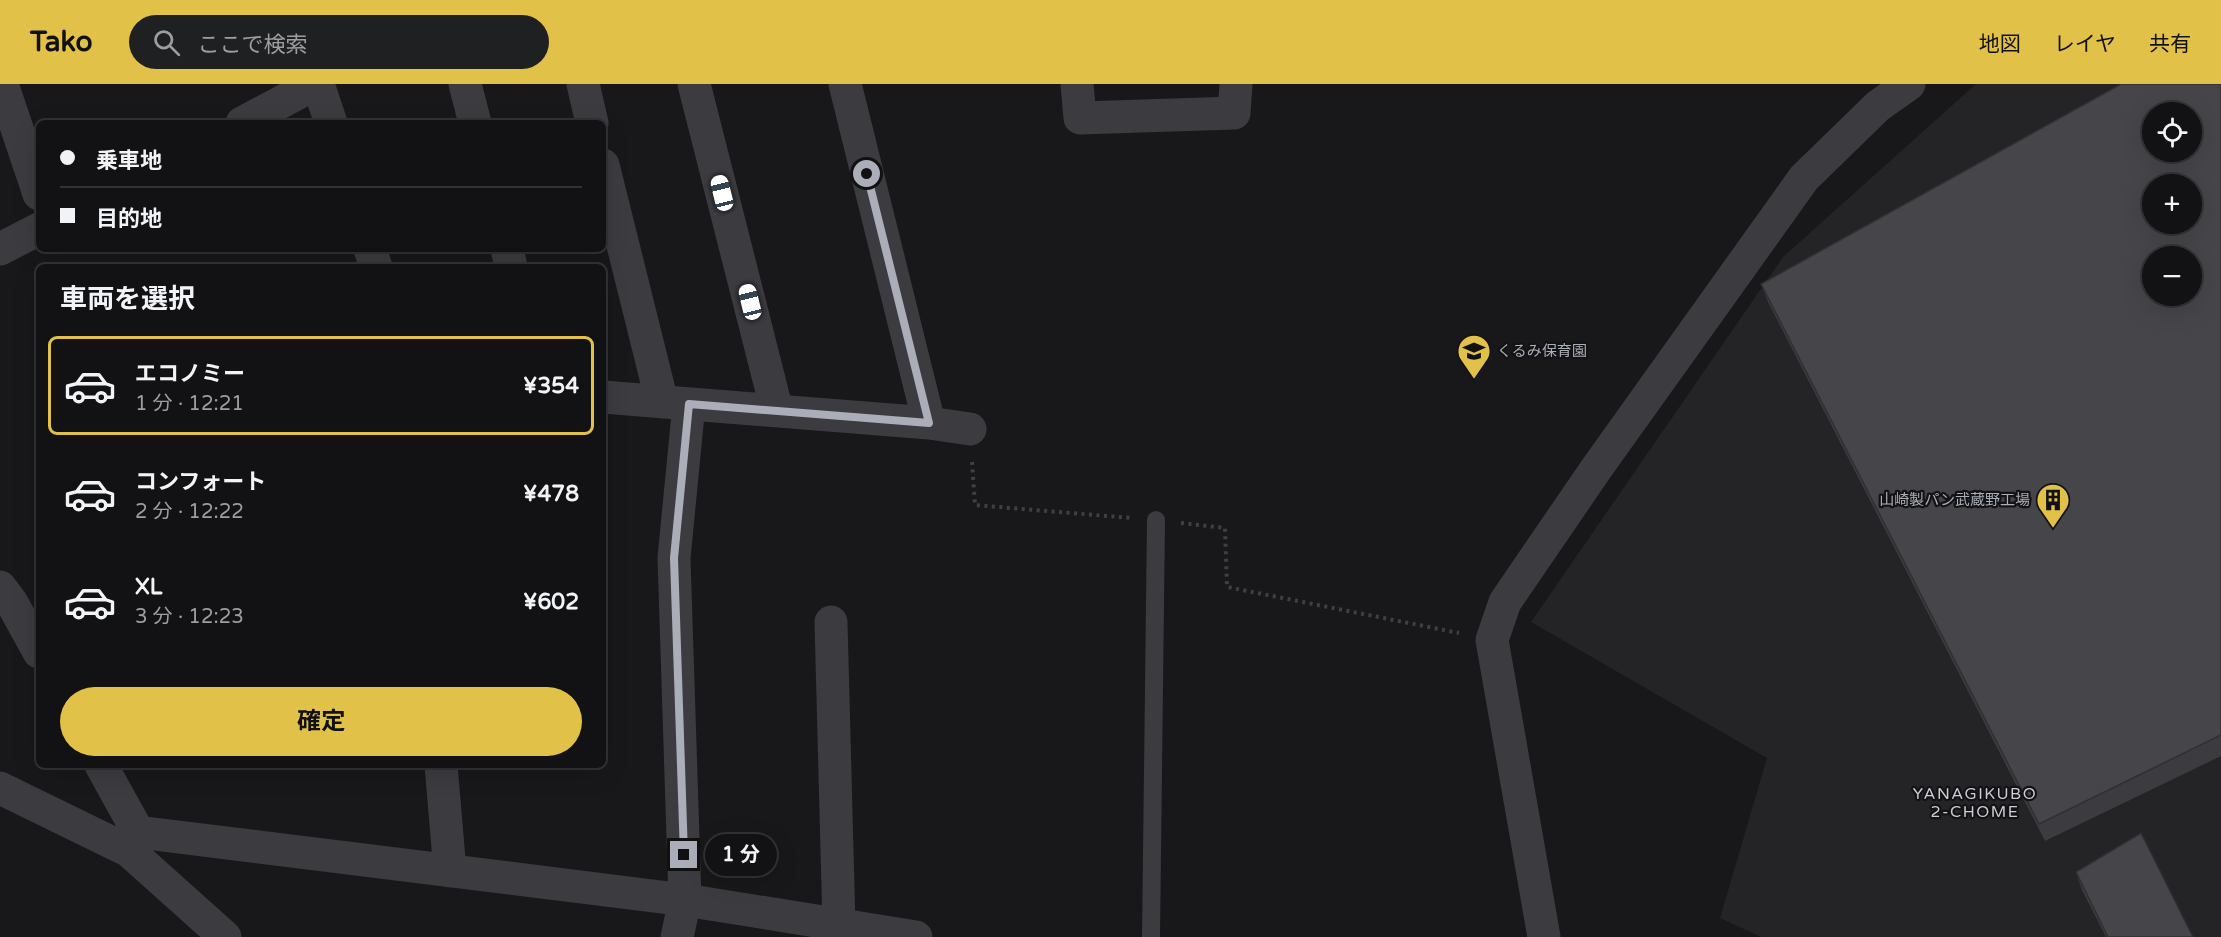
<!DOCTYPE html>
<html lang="ja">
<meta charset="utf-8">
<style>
:root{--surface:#121214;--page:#1f2022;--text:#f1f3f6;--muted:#9c9ea0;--line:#313234;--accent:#e2c148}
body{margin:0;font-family:"Varela Round","Noto Sans JP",sans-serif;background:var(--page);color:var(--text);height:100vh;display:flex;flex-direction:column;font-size:22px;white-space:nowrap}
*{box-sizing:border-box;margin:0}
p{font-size:20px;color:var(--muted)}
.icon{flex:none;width:33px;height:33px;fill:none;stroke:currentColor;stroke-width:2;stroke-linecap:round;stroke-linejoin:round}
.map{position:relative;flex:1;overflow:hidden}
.drawer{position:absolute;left:36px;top:180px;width:570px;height:504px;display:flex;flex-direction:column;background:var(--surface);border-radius:9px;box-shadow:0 6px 24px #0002,0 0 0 2px var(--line)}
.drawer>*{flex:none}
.guide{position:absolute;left:36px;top:36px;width:570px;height:132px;border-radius:9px;box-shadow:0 6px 24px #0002,0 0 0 2px var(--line);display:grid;align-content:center;height:132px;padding:0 24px;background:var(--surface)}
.fabs{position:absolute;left:2142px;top:18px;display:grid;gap:12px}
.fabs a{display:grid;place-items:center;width:60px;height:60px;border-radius:50%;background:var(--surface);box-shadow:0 6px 24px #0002,0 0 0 2px var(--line);font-size:30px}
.end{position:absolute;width:27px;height:27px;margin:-14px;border:8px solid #abaeb8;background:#111;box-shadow:0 0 0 3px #111}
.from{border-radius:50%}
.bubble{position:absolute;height:42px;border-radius:21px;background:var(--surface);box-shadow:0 6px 24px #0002,0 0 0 2px var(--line);font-size:20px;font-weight:700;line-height:42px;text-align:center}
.car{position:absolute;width:18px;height:36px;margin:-18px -9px;border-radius:8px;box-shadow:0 0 4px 2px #0007;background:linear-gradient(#fff 24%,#345 0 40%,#fff 0 76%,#345 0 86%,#fff 0)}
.guide b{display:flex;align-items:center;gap:21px;height:57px;font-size:22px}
.guide b+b{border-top:2px solid var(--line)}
.guide i{width:15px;height:15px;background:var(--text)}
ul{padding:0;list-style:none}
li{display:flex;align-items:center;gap:18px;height:99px;margin:0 12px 9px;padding:0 12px;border:3px solid transparent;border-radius:9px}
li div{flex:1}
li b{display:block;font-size:22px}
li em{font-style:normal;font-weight:700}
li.on{border-color:var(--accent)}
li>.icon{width:54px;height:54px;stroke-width:1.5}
h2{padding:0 24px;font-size:27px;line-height:72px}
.button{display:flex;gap:12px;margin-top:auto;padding:12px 24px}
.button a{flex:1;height:69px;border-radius:36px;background:var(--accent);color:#111;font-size:24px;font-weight:700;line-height:69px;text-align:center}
header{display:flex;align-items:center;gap:36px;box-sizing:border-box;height:84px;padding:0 30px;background:var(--accent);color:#111}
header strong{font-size:28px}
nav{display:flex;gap:33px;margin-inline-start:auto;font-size:21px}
.search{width:420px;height:54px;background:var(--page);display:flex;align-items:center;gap:15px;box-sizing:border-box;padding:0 21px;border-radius:33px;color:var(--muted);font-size:22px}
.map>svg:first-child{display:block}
.built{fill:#242427;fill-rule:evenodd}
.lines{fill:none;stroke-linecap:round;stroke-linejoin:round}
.path{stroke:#3f4045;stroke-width:4;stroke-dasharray:3 4.5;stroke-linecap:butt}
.lane{stroke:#3b3b40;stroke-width:18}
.street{stroke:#3b3b40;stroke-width:33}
.wall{fill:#3b3b40}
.building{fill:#45454a;stroke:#303034;stroke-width:1.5;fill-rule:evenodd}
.route{stroke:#abaeb8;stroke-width:8}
.labels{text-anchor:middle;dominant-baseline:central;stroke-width:4.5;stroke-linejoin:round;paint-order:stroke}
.poi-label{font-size:15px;fill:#abaeb8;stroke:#131315;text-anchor:start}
.neighbourhood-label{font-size:16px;letter-spacing:1.5px;fill:#cccdd5;stroke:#131315}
</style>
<header>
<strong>Tako</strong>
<div class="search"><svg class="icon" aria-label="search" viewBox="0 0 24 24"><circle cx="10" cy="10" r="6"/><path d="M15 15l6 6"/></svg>ここで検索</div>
<nav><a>地図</a><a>レイヤ</a><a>共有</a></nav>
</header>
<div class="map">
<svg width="2221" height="853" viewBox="0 0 2221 853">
<rect width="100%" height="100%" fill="#18181a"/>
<path class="built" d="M1976 0H2221V853H1761L1720 834 1767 674 1531 538 1783 173ZM2152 28H2192V68H2152ZM2152 100H2192V140H2152ZM2152 172H2192V212H2152Z"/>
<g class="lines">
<path class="path" d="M972 378 975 421 1131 434
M1181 439 1225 444 1227 503 1459 549"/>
<path class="lane" d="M1151 853 1156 436"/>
<path class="street" d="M2 0 39 110
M318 0 331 39
M465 0 475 39
M583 0 592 39
M694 0 777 327
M845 0 929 339
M1077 0 1080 34 1234 29 1236 0
M242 39 315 0
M603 81 662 318
M0 165 39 145
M370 165 376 183
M507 165 511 183
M603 313 929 339 970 345
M0 503 12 519 39 568
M831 538 839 842
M101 681 138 748
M441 681 450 787
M0 704 129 767 225 853
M138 748 685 816 916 853
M677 853 685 816 674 474 689 320
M1544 853 1492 556 1505 518 1596 385 1804 94 1878 22 1909 0"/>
</g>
<path class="wall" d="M2221 0V672L2045 757 1768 218 1761 200Z
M2076 788 2193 853H2106L2082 806Z"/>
<path class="building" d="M2121 0H2221V651L2039 740 1761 200ZM2152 28H2192V68H2152ZM2152 100H2192V140H2152ZM2152 172H2192V212H2152Z
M2141 749 2193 853H2108L2076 788Z"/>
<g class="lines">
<path class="route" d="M684 771 674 474 689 320 929 339 867 90"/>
</g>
<defs>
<g id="school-pin" transform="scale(1.725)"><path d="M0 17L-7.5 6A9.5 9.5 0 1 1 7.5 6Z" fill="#e2c148" stroke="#131315"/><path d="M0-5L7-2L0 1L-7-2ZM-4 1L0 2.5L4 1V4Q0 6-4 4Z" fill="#111"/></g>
<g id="building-pin" transform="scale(1.725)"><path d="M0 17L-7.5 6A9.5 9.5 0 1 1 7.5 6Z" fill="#e2c148" stroke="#131315"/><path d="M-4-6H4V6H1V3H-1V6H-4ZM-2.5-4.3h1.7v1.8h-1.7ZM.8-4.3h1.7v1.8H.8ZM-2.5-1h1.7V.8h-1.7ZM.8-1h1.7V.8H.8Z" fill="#111"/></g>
</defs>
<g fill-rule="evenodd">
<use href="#school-pin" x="1474" y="267"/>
<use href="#building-pin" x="2053" y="416"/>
</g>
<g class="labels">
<g class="poi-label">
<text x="1497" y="267">くるみ保育園</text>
<text x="2030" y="416" text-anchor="end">山崎製パン武蔵野工場</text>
</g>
<g class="neighbourhood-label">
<text x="1975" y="710">YANAGIKUBO<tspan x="1975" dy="18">2-CHOME</tspan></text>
</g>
</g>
</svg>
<div class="fabs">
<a><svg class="icon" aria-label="locate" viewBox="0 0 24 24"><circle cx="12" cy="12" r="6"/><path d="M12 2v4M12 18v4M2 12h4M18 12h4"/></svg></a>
<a>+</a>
<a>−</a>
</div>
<i class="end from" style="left:867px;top:90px"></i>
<i class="end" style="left:684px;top:771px"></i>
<div class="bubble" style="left:705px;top:750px;width:72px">1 分</div>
<i class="car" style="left:722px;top:109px;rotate:346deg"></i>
<i class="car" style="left:750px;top:218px;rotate:346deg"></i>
<div class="guide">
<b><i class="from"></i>乗車地</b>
<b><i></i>目的地</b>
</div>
<section class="drawer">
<h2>車両を選択</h2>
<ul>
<li class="on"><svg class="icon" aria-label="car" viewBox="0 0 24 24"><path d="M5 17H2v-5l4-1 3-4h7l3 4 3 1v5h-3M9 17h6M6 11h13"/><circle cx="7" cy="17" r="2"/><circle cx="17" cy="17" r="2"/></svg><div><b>エコノミー</b><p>1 分 · 12:21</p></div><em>¥354</em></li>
<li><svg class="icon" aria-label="car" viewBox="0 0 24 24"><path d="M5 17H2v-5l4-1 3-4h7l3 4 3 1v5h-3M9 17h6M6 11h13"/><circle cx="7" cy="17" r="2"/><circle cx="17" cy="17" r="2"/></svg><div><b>コンフォート</b><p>2 分 · 12:22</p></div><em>¥478</em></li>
<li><svg class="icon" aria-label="car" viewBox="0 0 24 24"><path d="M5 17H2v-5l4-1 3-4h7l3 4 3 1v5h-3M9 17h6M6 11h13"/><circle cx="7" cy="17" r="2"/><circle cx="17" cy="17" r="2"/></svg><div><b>XL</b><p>3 分 · 12:23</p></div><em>¥602</em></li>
</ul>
<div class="button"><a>確定</a></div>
</section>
</div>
